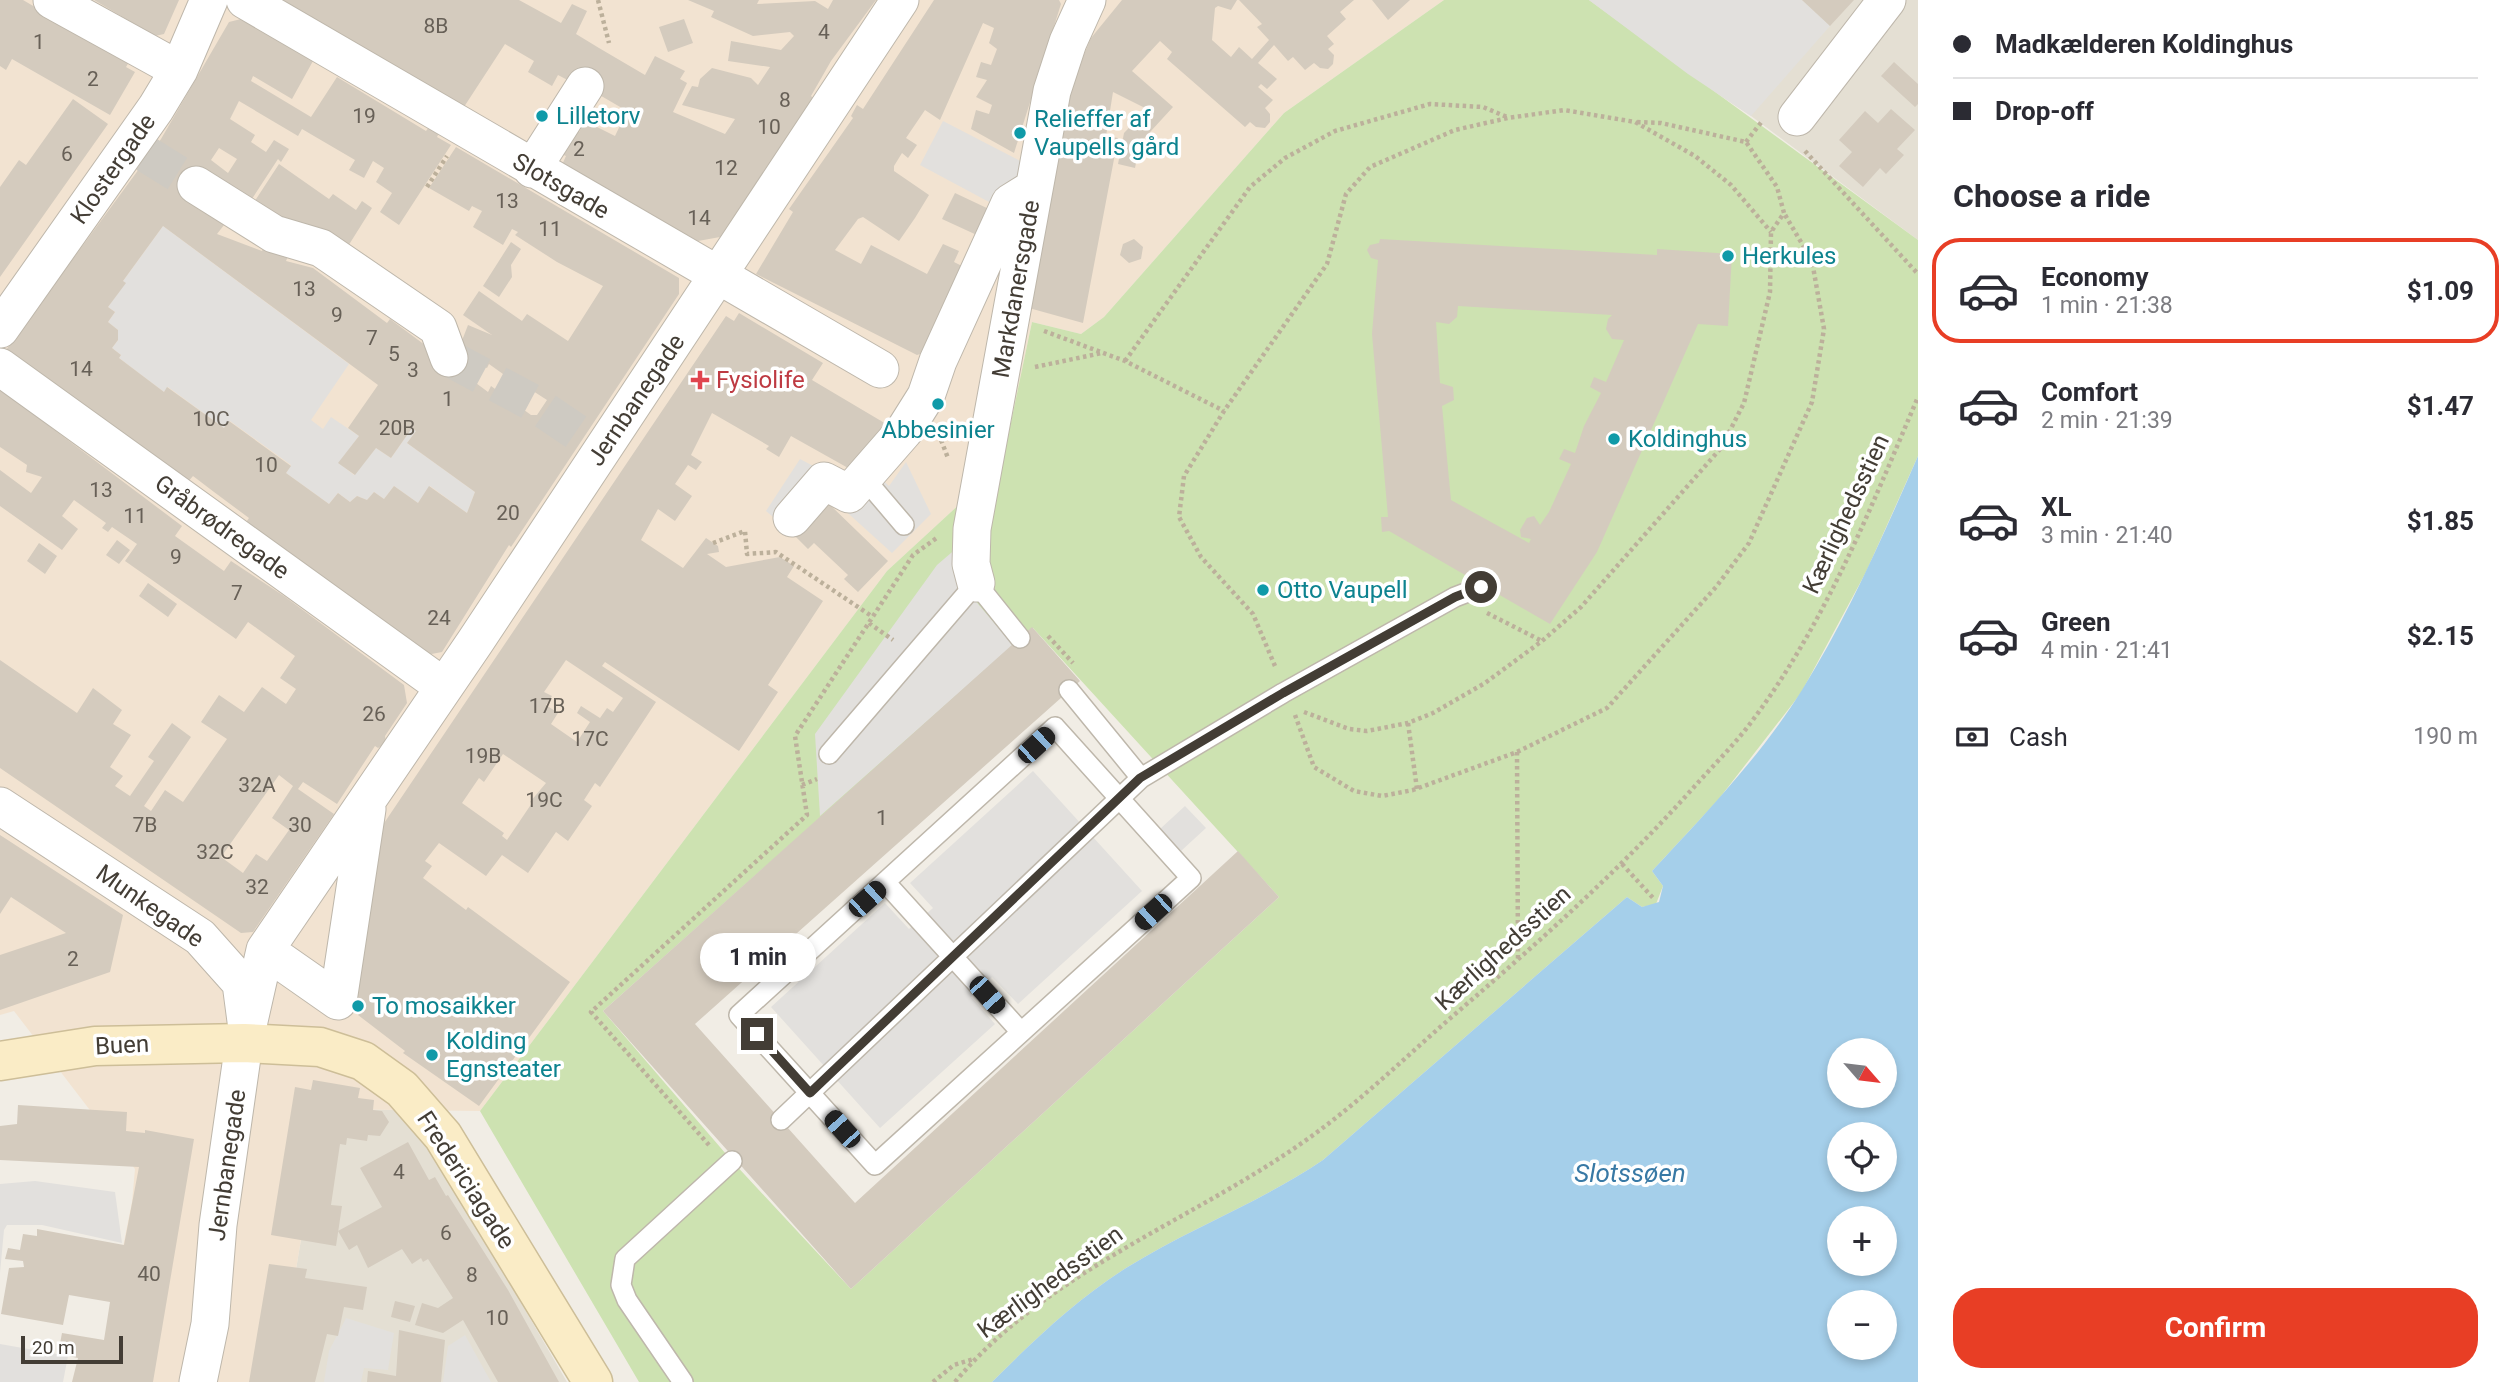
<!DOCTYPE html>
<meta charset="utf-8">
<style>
:root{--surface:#fff;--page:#f2f2f3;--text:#2b2b33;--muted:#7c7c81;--line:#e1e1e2;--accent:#e83e25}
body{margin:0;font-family:Roboto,sans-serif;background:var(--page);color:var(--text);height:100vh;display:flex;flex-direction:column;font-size:26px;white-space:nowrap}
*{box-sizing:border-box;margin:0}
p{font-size:23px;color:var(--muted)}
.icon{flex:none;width:38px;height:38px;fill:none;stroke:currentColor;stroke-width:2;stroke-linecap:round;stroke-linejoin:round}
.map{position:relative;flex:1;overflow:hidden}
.panel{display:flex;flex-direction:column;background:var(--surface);width:595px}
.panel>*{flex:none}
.top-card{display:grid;align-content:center;height:154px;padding:0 35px;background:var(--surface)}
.needle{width:46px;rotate:118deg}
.controls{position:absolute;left:1827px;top:1038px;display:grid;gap:14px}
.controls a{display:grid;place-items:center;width:70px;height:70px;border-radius:50%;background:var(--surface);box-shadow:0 4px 10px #0003;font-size:35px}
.scale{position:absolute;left:21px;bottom:18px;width:102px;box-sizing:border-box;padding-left:7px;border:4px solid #433d35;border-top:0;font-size:19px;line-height:24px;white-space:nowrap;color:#433d35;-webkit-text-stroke:5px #fff;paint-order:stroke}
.end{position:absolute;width:32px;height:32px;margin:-16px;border:9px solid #433d35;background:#fff;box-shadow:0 0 0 4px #fff}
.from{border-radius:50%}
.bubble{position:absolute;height:49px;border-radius:24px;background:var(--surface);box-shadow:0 4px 10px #0003;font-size:23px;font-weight:700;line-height:49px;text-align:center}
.car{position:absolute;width:21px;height:42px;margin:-21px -10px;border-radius:9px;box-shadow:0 0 5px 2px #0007;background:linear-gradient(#222 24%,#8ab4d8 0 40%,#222 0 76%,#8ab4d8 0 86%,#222 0)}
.top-card b{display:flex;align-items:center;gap:24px;height:66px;font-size:26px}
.top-card b+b{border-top:2px solid var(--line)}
.top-card i{width:18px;height:18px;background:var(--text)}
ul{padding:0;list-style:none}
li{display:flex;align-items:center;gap:21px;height:105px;margin:0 14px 10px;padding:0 21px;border:4px solid transparent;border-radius:28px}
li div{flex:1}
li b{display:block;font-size:26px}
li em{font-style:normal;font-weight:700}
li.on{border-color:var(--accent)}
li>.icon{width:63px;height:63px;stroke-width:1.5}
h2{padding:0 35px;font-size:32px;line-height:84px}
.pay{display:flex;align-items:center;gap:18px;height:77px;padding:0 35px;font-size:26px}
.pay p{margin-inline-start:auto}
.cta{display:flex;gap:14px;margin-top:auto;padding:14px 35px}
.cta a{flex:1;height:80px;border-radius:28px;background:var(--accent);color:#fff;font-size:28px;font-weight:700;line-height:80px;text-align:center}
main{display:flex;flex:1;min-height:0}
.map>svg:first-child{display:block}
.residential{fill:#e4dfd3}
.commercial{fill:#f2e3d1}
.green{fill:#cde2b1;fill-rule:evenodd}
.parking{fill:#e2e0dd}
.water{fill:#a5cfea;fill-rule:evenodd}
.building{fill:#d4cbbe;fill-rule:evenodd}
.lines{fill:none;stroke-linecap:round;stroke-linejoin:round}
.street-tunnel{stroke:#cecac2;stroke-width:37;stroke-dasharray:37 18;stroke-linecap:butt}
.lane-casing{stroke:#beb7ab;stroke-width:22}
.street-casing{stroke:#beb7ab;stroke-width:39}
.secondary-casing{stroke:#cdbe98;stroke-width:41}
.path{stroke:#bcb09b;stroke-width:4.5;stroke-dasharray:3.5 3.5;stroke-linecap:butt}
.lane{stroke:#fff;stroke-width:19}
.street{stroke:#fff;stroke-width:37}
.secondary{stroke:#faecc6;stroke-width:38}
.route{stroke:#433d35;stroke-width:9}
.culture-dot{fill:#0f9aa8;stroke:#fff;stroke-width:2.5}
.health-dot{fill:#e0444e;stroke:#fff;stroke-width:2.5}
.labels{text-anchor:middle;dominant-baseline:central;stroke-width:7;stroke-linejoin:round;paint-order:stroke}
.number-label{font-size:21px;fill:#676057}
.culture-label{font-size:24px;fill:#0d838f;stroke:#fff;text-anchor:start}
.street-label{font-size:24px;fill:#433d35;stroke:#fff}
.health-label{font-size:24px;fill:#be3a42;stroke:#fff;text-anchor:start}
.water-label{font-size:26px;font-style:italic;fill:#3879a5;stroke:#fff}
</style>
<main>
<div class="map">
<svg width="1918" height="1382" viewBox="0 0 1918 1382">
<rect width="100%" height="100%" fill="#f1ede5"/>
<path class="residential" d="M1589 0H1918V240L1751 116 1688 74Z
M323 1109 402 1110 428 1143 567 1382H277Z"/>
<path class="commercial" d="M0 0H1444L1284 113 1104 317 1081 334 1032 322 1002 465 887 571 480 1111 323 1109 277 1382H96L132 1202 135 1169 14 1011 0 1015Z"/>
<path class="green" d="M1444 0H1589L1918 240V456L1866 572 1801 693 1718 800 1652 871 1663 886 1656 904 1642 907 1627 897 1323 1160C1261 1202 1190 1228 1126 1268 1076 1300 1034 1340 992 1382H639L480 1111 887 571 1002 465 1032 322 1081 334 1104 317 1284 113ZM1033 628 1279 897 851 1289 732 1161 603 1011Z"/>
<path class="parking" d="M1589 0H1802L1830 26 1751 116 1688 74Z
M943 121 1028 165 1004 210 920 165Z
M163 226 349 364 311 420 323 429 331 417 359 436 339 463 354 475 376 448 391 458 412 428 416 431 407 443 475 492 467 513 430 486 418 503 394 486 384 499 374 492 367 500 357 496 350 502 338 493 329 504 286 473 291 465 230 421 224 428 168 387 164 392 119 358 121 355 112 348 118 340V330L108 322 115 312 108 307 125 283 123 281Z
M800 459 857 489 872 470 889 486 906 462 931 514 892 553 829 496 792 533 766 511Z
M958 547 973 598 1013 645 820 816 815 734 937 565Z
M1033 771 1142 891 1018 1004 992 977 971 997 995 1024 880 1128 771 1007 885 903 909 929 933 908 910 883Z
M1185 806 1206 828 1181 851 1160 829Z
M35 1181 115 1192 122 1243 42 1225H7L4 1230 0 1273V1184Z
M346 1318 394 1333 388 1370 364 1368 361 1382H324L329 1351Z
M465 1335 491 1382H443L448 1346Z
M0 1344 68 1356 63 1382H0Z"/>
<path class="water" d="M1918 456V1382H992C1034 1340 1076 1300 1126 1268 1190 1228 1261 1202 1323 1160L1627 897 1642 907 1659 902 1663 886 1652 871C1705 814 1760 757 1802 690 1848 616 1883 536 1918 456ZM1839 1050H1885V1096H1839ZM1839 1134H1885V1180H1839ZM1839 1218H1885V1264H1839ZM1839 1302H1885V1348H1839Z"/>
<path class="building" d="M0 0H23L129 62 126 67 135 72 110 115 12 59 6 70 0 66Z
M94 0H179L164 34 155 36Z
M282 0H519L561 23 572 4 587 11 576 34 599 48 645 75 655 56 685 71 680 79 687 83 673 112 725 134 735 119 682 105 692 86 698 87 700 79 712 68 751 78 758 85 770 67 728 61 731 41 781 50 794 36 790 32 753 36 711 17 714 11 688 0H759L757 4 815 1 828 9 833 0H876L831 61 811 96 813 98 720 237 698 241 561 167 566 156 559 153 572 128 579 132 585 121 615 136 627 111 579 83 577 85 558 75 552 86 528 72 534 61 505 44 462 110Z
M934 0H1059L1061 4 1014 153 971 129 976 110 989 114 992 105 976 97 987 80 976 77 981 62 991 65 997 49 989 43 994 28 983 23 940 120 925 110 906 138 917 145 908 158 902 153 894 166V171L929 195 915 218 899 241 863 217 858 219 835 250 861 264 871 245 927 274 943 244 959 251 954 262 966 268 929 351 917 355 756 274 793 212 789 209 853 118 851 116 857 105 863 109Z
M1122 0H1237L1231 10 1218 6 1215 8 1212 40 1231 57 1239 47 1252 59 1269 40 1257 27 1262 24 1239 0H1354L1340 12 1346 19 1327 36 1334 44 1328 49 1334 55 1333 64 1328 69 1320 68 1314 63 1305 70 1293 57 1288 61 1274 45 1258 63 1277 79 1267 89 1261 84 1258 87 1273 100 1265 108 1270 114V122L1265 128 1256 127 1250 122 1245 127 1167 59 1172 52 1160 41 1132 71 1173 107 1140 143 1135 168 1118 164 1124 133 1147 109 1113 92 1106 136 1118 138 1083 323 1029 308 1073 80 1091 38Z
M1372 0H1410L1388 20Z
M1802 0H1854L1830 26Z
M241 19 313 61 292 99 253 76 251 81 311 117 337 77 426 131 429 127 439 133 437 137 451 145 399 225 380 212 392 193 376 182 384 168 373 161 364 178 349 170 355 160 302 129 298 136 239 101 230 119 255 135 251 142 266 152 274 140 289 149 281 162 278 159 250 202 183 196 224 225 217 234 262 251 267 238 292 247 286 261 313 268 387 323 390 319 488 392 491 386 531 415H537L547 400 533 391 531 394 489 364 487 368 456 356 468 325 492 335 463 315 479 291 522 321 527 314 568 341 603 286 557 262 515 235 518 232 512 229 503 245 473 227 482 211 472 206 469 211 429 188 456 147 679 278V294L511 547 509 545 442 652 421 656 244 525 249 518 214 492 193 476 187 483 6 350 161 139 229 22ZM219 148 237 159 228 173 211 160ZM163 226 378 385 348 428 359 436 338 463 355 475 376 448 391 458 412 428 416 431 407 443 475 492 467 513 429 486 418 503 394 486 384 499 374 492 367 500 357 496 350 502 338 493 329 504 286 473 291 466 229 421 224 428 167 387 164 392 119 358 121 355 112 348 118 340V330L108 322 115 312 108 307 126 283 123 281Z
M684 19 693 43 668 52 659 27Z
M1894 62 1918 84V104L1915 107 1881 76Z
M73 99 108 124 0 277V187L19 160 26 165Z
M1891 109 1915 130 1897 149 1904 155 1886 174 1880 168 1863 187 1839 166 1852 152 1839 140 1865 111 1878 123Z
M279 164 329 199 333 194 356 210 362 201 372 208 345 251 249 210Z
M955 193 991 210 979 236 942 219Z
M1134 239 1143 247 1141 259 1129 263 1120 255 1123 244Z
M1380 239 1657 255V249L1732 254 1728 326 1698 324 1597 552 1550 624 1389 531 1382 532 1381 517H1388L1372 334 1378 260 1371 258 1367 250 1370 245 1379 243ZM1458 306 1612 315 1608 319 1606 329 1612 339 1624 340 1606 382 1594 377 1590 387 1601 393 1584 426 1575 453 1564 449 1559 459 1571 464 1549 512 1540 525 1534 516 1527 518 1520 530 1521 537 1531 539 1529 543 1451 500 1442 406 1454 400 1453 387 1440 383 1436 322 1449 324 1457 317Z
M511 242 521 249 511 265 512 277 499 297 483 286Z
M739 313 823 363 812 380 898 431 857 473 791 436 779 457 766 449 769 446 712 413 691 455 702 462 696 470 688 465 675 484 692 496 675 521 658 509 641 540 683 568 706 538 718 546 719 552 707 554 726 567 780 557 794 566 787 577 823 601 768 685 778 692 739 751 605 662 602 666 656 702 600 787 595 783 584 800 592 806 568 841 556 832 528 873 502 855 486 876 439 843 425 861 432 866 423 878 466 910 468 907 570 982 479 1106 403 1053 405 1051 358 1015 361 1012 355 1004 372 841 726 316 734 321ZM566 660 623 698 613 712 607 708 600 718 581 706 577 713 590 722 577 742 551 724 558 713 546 705 552 696 544 692ZM503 754 546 783 530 802 532 803 507 840 502 836 504 833 462 803 479 778 484 782Z
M0 389 182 526 175 536 224 571 231 561 284 596 404 685 407 703 385 736 386 743 378 748 375 746 337 804 303 782 298 789 334 814 253 932 241 933 0 768V660L77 713 93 688 122 710 113 724 131 735 110 767 123 776 115 786 130 796 154 761 148 757 172 723 191 737 144 806 151 811 165 790 183 802 227 739 201 722 219 695 244 712 262 687 286 704 296 689 280 678 295 656 248 622 236 639 125 561 137 544 112 527 108 532 102 528 106 523 74 500 62 516 78 529 62 550 0 506V470L31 493 42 477 26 472 27 465 0 447ZM279 775 293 786 272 818 289 830 267 861 256 854 243 873 221 857Z
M827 502 888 561 858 592 844 579 848 575 814 543 808 549 795 536Z
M117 540 130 550 119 564 106 555Z
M39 543 57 556 45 574 27 561Z
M148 583 177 604 168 617 139 596Z
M1032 627 1080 681 695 1024 855 1203 1238 851 1279 897 851 1289 603 1011Z
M0 835 123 915 110 972 0 1010V955L66 933 11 897 0 914Z
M313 1080 360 1088 358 1098 374 1100 373 1110 382 1111 389 1122 380 1136 368 1135 367 1141 347 1138 346 1145 340 1144 331 1205 342 1206 336 1246 271 1235 295 1087 311 1090Z
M18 1105 127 1112 126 1131 145 1133V1130L194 1139 153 1382H72L78 1358 58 1354 62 1333 104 1340 110 1302 69 1295 63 1325 1 1314 9 1268 24 1267 23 1261 5 1259 8 1248 20 1250 23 1234 37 1236V1229L124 1245 139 1167 0 1160V1126L17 1124Z
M408 1142 429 1180 435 1177 446 1196 448 1195 508 1290 559 1382H498L463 1320 443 1333 415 1325 422 1303 438 1308 453 1298 428 1259 423 1262 421 1258 412 1264 402 1249 368 1268 357 1245 349 1250 338 1231 382 1207 360 1168Z
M269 1264 307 1269 305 1278 367 1287 363 1310 344 1307 338 1336 327 1334 315 1382H249Z
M395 1301 415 1306 410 1322 391 1317Z
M399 1330 445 1340 441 1382H367L368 1371 396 1376Z"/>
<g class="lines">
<path class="street-tunnel" d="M146 154 196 185
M449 358 535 404 603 450"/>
<g class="lane-casing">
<path id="lane" d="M864 478 904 525
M1069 690 1141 778
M1055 727 1191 878 875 1165 739 1015Z
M829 754 976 583 1020 638
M885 882 1021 1032
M781 1120 1141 778 1283 693 1455 597 1481 587
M683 1382 627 1300 621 1285 625 1259 732 1161"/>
</g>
<g class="street-casing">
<path id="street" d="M52 0 179 70
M245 0 880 369
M1797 117 1887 0
M532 169 585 86
M196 185 274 234 321 248 438 328 449 358
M0 329 156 108 179 70 209 0
M0 367 444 687
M792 518 824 481 849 494 904 431 926 396 938 361 1010 203 1034 188
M976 583 971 564 972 529 1052 91 1068 42 1087 0
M0 806 200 937 241 983 246 1021
M265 950 338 1001 367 809
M198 1382 210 1324 218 1225 244 1043 265 950 475 642 900 0"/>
</g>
<g class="secondary-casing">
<path id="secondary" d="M0 1061 95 1046 244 1043 320 1047 363 1061 402 1089 443 1136 593 1382"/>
</g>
<path class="path" d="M598 0 609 43
M1746 142 1763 120
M1805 151 1918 274
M427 187 447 156
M1044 331 1125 361 1224 411
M1125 361 1250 187 1285 158 1335 131 1430 104 1483 107 1507 117
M1035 367 1102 353
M941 440 948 458
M713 543 745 531 747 554 776 552 873 617
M1487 613 1542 641
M869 623 893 640
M1048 636 1073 663
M1275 666 1253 614 1201 557 1179 517 1184 476 1224 411 1327 264 1346 194 1370 167 1455 130 1508 118 1564 110 1635 122 1695 156 1731 185 1771 232
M1304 712 1349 729 1367 731 1408 723 1433 713 1485 683 1542 641 1581 607 1721 448 1744 403 1770 292 1771 232 1784 213 1777 187 1746 142 1661 123 1635 122
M1295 715 1314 767 1354 791 1382 796 1413 790 1517 752 1607 708 1716 587 1749 543 1812 402 1824 329 1812 261 1784 213
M1408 723 1417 789
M1517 752 1518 961
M802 785 817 779
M1622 864 1654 899
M709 1145 591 1012 807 815 795 736 913 555 938 537
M933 1382 954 1365 974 1359
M955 1382C1052 1266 1202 1218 1320 1130 1367 1095 1410 1053 1454 1015 1538 943 1620 870 1694 787 1711 768 1730 749 1746 729 1823 629 1869 512 1918 397"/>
<use href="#lane" class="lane"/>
<use href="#street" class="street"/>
<use href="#secondary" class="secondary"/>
</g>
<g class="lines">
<path class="route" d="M757 1034 810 1093 1140 778 1283 693 1455 597 1481 587"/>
</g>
<g class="culture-dot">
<circle cx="542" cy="116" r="7"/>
<circle cx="1020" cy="133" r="7"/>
<circle cx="1728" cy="256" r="7"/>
<circle cx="938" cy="404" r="7"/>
<circle cx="1614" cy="439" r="7"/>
<circle cx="1263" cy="590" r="7"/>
<circle cx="358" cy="1006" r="7"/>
<circle cx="432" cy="1055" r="7"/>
</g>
<path class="health-dot" d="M696.5 369.5h7v7h7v7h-7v7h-7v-7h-7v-7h7z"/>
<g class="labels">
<g class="number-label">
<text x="436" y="26">8B</text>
<text x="824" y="32">4</text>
<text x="39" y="42">1</text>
<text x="93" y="79">2</text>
<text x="785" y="100">8</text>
<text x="364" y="116">19</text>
<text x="769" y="127">10</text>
<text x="579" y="149">2</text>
<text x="67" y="154">6</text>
<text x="726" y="168">12</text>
<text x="507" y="201">13</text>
<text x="699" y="218">14</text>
<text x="550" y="229">11</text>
<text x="304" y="289">13</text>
<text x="337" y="315">9</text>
<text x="372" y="338">7</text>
<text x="394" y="354">5</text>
<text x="81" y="369">14</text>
<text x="413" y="370">3</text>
<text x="448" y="399">1</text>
<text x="211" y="419">10C</text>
<text x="397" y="428">20B</text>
<text x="266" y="465">10</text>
<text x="101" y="490">13</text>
<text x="508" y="513">20</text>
<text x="135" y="516">11</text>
<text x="176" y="557">9</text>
<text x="237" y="593">7</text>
<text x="439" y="618">24</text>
<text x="547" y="706">17B</text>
<text x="374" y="714">26</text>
<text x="590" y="739">17C</text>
<text x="483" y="756">19B</text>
<text x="257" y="785">32A</text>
<text x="544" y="800">19C</text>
<text x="882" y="818">1</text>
<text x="145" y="825">7B</text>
<text x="300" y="825">30</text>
<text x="215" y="852">32C</text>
<text x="257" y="887">32</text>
<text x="73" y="959">2</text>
<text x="399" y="1172">4</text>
<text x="446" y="1233">6</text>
<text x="149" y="1274">40</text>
<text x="472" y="1275">8</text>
<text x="497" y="1318">10</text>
</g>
<g class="culture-label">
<text x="556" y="116">Lilletorv</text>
<text x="1034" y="119">Relieffer af<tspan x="1034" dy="28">Vaupells gård</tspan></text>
<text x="1742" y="256">Herkules</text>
<text x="938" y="430" text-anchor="middle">Abbesinier</text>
<text x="1628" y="439">Koldinghus</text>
<text x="1277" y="590">Otto Vaupell</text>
<text x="372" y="1006">To mosaikker</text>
<text x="446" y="1041">Kolding<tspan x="446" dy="28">Egnsteater</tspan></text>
</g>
<g class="street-label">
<text transform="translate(113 169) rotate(-55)">Klostergade</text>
<text transform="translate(561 186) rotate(30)">Slotsgade</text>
<text transform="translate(1016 289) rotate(-80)">Markdanersgade</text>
<text transform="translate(636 400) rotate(-56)">Jernbanegade</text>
<text transform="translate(1846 514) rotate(-65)">Kærlighedsstien</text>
<text transform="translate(222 527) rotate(36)">Gråbrødregade</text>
<text transform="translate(150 906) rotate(35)">Munkegade</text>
<text transform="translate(1503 948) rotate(-42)">Kærlighedsstien</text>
<text transform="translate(122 1045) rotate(-3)">Buen</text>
<text transform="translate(227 1165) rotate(-82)">Jernbanegade</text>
<text transform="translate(466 1180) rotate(57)">Fredericiagade</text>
<text transform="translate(1050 1282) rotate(-36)">Kærlighedsstien</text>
</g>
<g class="health-label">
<text x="716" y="380">Fysiolife</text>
</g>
<g class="water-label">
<text x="1630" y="1173">Slotssøen</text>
</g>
</g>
</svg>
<div class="controls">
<a><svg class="needle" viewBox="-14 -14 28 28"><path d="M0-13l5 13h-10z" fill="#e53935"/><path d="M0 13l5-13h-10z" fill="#7c7c81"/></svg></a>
<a><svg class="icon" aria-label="locate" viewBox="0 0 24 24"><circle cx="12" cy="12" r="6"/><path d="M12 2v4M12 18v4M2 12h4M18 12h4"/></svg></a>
<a>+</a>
<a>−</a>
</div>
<div class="scale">20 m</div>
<i class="end from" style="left:1481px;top:587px"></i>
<i class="end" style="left:757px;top:1034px"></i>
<div class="bubble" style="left:700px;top:933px;width:116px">1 min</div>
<i class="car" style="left:1036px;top:745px;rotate:47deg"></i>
<i class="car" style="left:867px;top:899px;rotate:48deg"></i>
<i class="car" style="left:1153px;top:912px;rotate:228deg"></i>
<i class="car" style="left:987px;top:995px;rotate:138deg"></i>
<i class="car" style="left:842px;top:1129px;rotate:318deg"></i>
</div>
<section class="panel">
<div class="top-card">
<b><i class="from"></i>Madkælderen Koldinghus</b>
<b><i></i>Drop-off</b>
</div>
<h2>Choose a ride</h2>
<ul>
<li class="on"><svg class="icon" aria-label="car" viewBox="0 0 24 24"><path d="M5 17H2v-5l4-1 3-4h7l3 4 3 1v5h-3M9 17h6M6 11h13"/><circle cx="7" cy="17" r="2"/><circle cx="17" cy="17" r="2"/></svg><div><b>Economy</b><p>1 min · 21:38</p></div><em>$1.09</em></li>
<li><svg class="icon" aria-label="car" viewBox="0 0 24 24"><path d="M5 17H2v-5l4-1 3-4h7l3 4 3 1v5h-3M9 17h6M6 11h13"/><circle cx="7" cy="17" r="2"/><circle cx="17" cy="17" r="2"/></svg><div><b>Comfort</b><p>2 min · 21:39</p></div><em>$1.47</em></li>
<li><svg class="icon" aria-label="car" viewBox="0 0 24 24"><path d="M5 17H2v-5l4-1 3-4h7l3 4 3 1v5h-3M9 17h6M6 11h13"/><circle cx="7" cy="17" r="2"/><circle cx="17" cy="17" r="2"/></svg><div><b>XL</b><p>3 min · 21:40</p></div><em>$1.85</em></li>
<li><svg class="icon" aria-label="car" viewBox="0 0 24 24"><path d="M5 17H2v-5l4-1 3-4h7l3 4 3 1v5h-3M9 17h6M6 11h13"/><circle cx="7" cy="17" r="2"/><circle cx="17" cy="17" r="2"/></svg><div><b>Green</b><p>4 min · 21:41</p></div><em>$2.15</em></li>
</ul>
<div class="pay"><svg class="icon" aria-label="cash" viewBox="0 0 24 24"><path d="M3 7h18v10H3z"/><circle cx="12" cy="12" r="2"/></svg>Cash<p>190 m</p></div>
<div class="cta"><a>Confirm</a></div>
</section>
</main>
